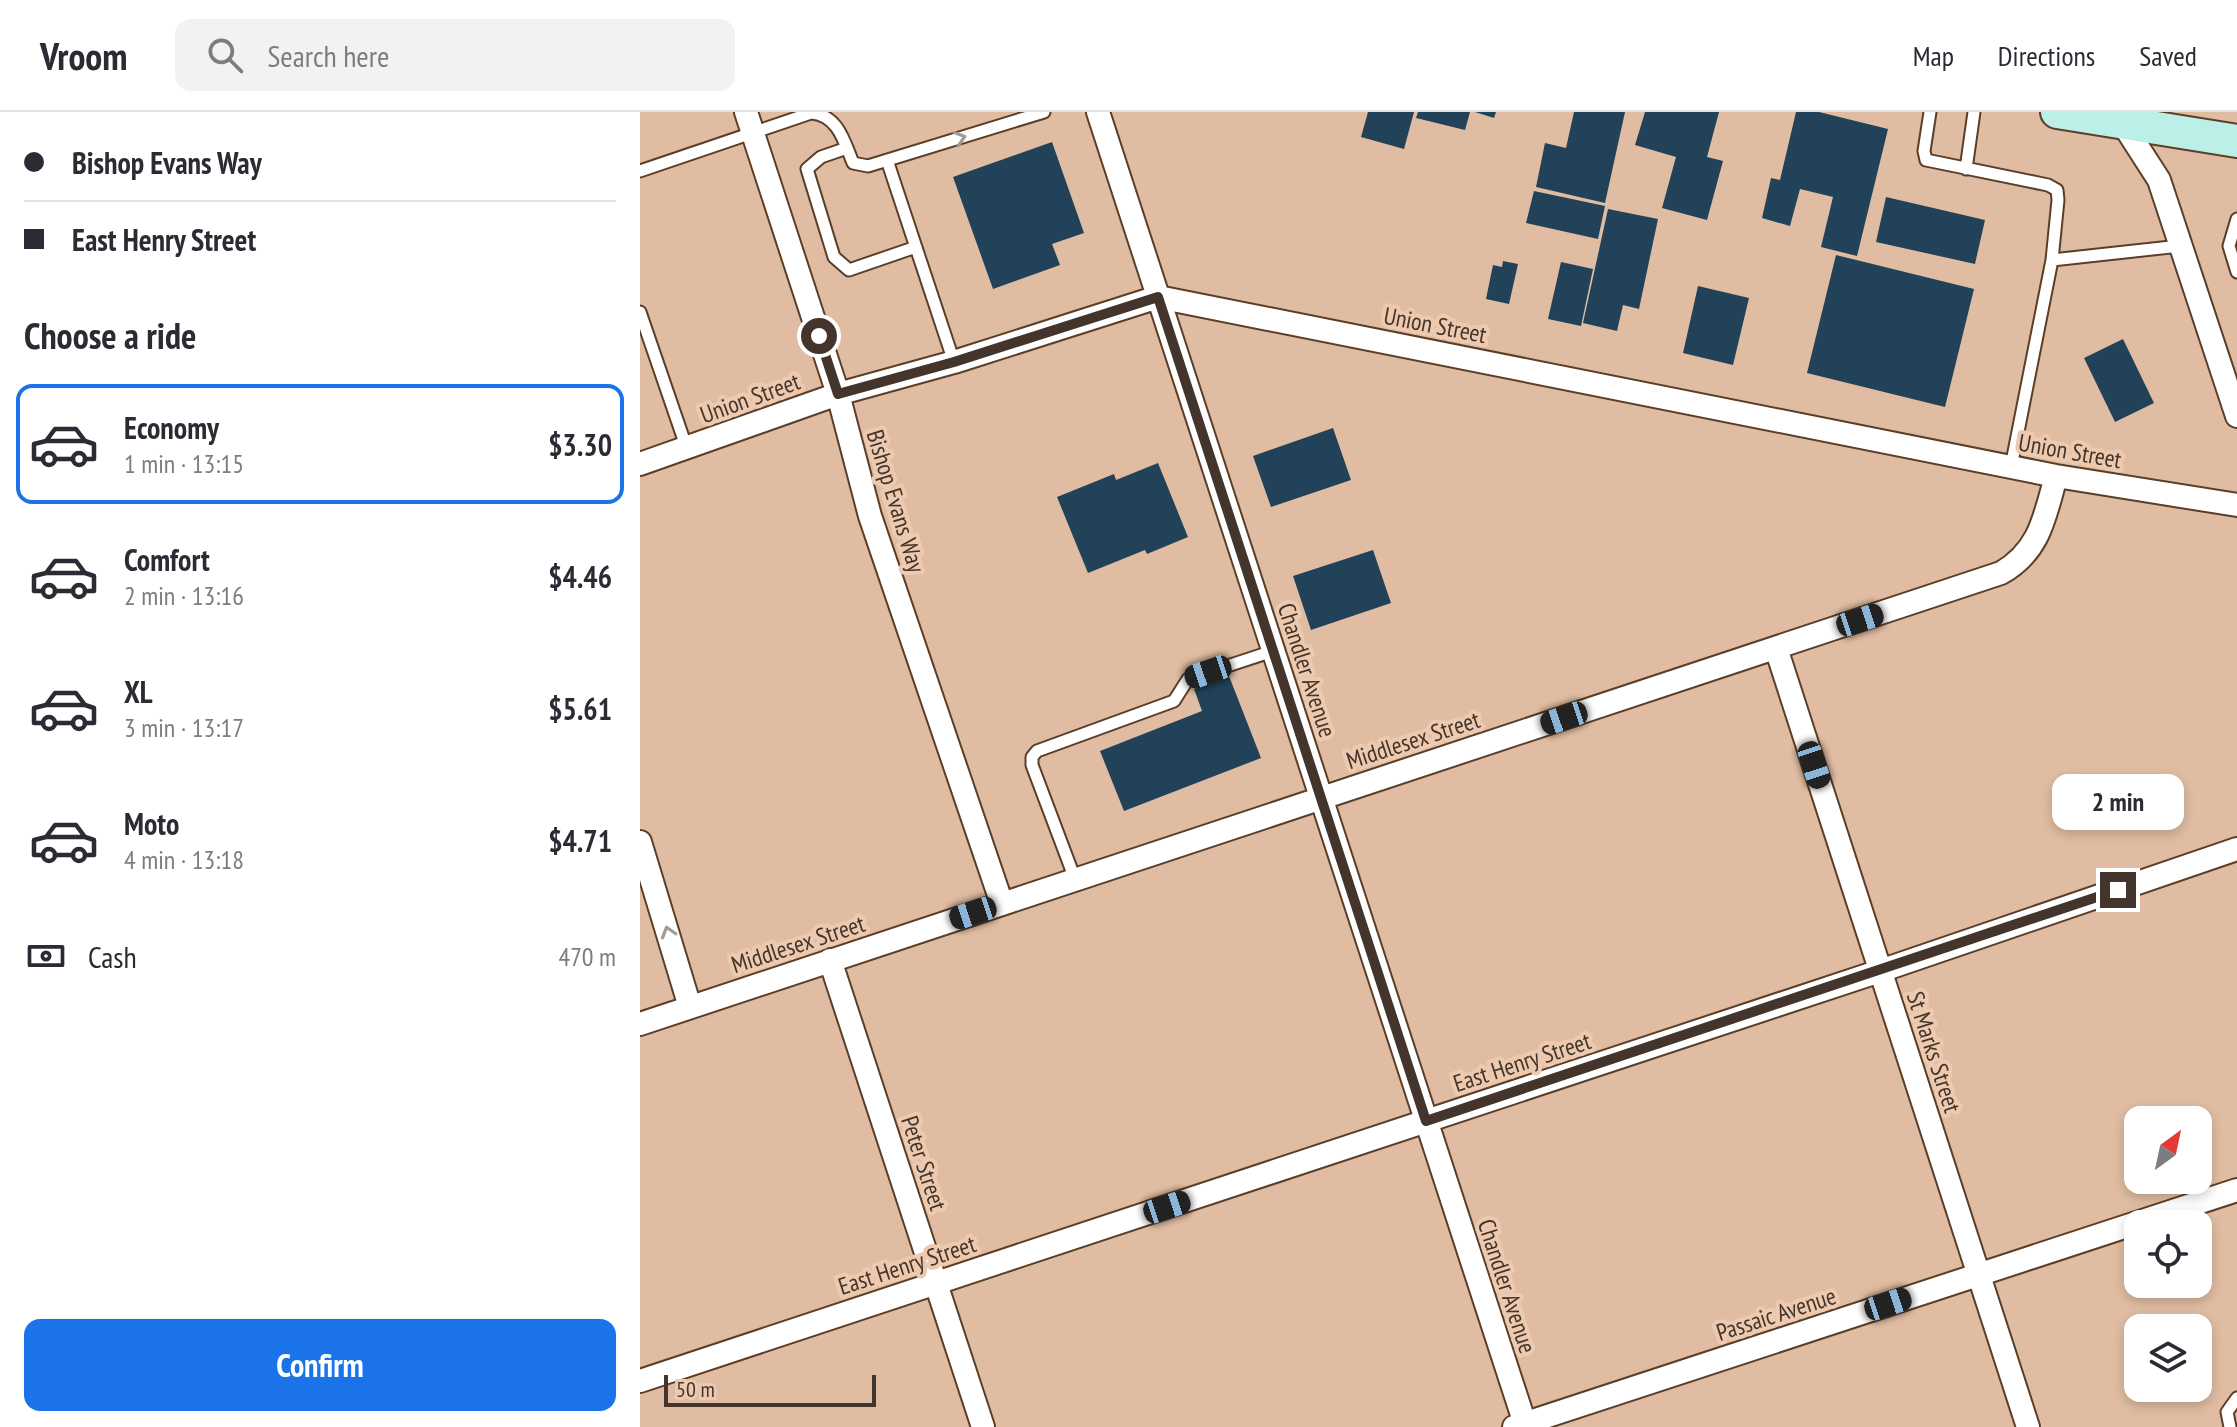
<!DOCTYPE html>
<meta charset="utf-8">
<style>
:root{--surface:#fff;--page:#f2f2f3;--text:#2b2b33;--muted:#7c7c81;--line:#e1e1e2;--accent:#1a73e8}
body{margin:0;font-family:"PT Sans Narrow",sans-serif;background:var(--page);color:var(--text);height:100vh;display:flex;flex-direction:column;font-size:30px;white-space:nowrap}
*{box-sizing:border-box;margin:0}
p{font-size:26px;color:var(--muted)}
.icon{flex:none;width:44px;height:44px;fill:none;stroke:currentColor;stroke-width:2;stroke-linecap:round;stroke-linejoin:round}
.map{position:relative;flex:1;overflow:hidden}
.details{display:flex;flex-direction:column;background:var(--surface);width:640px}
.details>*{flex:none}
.guide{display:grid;align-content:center;height:176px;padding:0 24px;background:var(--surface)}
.needle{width:52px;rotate:33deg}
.controls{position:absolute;left:1484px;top:994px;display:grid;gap:16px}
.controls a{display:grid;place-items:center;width:88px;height:88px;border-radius:16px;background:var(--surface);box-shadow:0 4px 12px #0003;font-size:40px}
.scale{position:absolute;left:24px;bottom:20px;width:212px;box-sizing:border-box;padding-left:8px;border:4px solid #43352b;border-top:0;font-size:22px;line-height:28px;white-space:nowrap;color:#43352b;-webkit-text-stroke:6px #edcaaf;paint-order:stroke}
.end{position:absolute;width:36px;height:36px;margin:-18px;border:10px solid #43352b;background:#fff;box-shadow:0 0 0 4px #fff}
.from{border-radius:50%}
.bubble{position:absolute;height:56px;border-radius:16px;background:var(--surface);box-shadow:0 4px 12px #0003;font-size:26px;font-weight:600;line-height:56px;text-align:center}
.car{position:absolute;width:24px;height:48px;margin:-24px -12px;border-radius:10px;box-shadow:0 0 6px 2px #0007;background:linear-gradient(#222 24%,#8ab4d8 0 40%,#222 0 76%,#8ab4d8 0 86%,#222 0)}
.guide b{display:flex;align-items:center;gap:28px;height:76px;font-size:30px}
.guide b+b{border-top:2px solid var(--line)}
.guide i{width:20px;height:20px;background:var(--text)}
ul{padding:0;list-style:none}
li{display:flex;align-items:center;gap:24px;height:120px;margin:0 16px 12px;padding:0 8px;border:4px solid transparent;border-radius:16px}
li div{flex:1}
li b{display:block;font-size:30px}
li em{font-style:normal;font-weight:600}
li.active{border-color:var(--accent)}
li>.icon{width:72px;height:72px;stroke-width:1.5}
h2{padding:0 24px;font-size:36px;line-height:96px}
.pay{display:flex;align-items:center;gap:20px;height:88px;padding:0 24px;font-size:30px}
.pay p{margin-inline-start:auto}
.cta{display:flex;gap:16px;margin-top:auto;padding:16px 24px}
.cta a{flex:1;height:92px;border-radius:16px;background:var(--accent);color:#fff;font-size:32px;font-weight:600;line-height:92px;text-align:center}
header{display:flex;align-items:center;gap:48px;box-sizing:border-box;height:112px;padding:0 40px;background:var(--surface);border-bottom:2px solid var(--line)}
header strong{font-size:38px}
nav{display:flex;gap:44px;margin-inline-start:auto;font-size:28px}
.search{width:560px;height:72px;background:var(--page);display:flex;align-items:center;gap:20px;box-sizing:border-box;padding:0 28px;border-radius:16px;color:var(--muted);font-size:30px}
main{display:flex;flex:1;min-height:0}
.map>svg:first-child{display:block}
.building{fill:#214258}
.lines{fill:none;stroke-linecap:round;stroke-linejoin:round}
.service-casing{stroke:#5b3e27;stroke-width:15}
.minor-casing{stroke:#5b3e27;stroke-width:26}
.secondary-casing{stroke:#5b3e27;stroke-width:36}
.service{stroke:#fff;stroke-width:11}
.minor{stroke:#fff;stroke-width:22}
.secondary{stroke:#bbefe7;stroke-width:32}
.oneway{stroke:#a19a95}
.route{stroke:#43352b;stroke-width:10}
.labels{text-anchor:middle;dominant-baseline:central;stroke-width:8;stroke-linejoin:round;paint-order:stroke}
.street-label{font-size:24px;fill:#43352b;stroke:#edcaaf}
</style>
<header>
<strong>Vroom</strong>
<div class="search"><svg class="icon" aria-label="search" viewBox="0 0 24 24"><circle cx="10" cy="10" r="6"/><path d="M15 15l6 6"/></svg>Search here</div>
<nav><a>Map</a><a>Directions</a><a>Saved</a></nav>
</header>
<main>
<section class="details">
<div class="guide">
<b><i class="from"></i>Bishop Evans Way</b>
<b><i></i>East Henry Street</b>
</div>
<h2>Choose a ride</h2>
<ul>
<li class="active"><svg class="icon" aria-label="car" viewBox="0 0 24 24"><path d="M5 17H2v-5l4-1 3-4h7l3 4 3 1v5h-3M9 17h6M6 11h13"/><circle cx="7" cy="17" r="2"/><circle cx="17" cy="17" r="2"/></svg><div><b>Economy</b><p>1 min · 13:15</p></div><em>$3.30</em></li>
<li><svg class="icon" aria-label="car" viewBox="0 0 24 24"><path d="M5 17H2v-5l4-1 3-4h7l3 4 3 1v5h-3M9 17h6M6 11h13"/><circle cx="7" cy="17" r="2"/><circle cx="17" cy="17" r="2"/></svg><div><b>Comfort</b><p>2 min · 13:16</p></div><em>$4.46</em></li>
<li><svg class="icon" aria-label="car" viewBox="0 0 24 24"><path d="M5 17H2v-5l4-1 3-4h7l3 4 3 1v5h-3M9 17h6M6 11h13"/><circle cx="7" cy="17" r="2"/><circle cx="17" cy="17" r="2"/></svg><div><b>XL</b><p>3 min · 13:17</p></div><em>$5.61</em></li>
<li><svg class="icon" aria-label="car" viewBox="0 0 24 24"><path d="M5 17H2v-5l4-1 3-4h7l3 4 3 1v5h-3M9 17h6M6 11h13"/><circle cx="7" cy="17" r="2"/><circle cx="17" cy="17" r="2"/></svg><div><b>Moto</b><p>4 min · 13:18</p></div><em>$4.71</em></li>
</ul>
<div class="pay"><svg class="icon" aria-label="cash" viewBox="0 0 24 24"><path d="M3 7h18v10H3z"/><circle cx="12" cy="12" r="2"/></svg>Cash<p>470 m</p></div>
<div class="cta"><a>Confirm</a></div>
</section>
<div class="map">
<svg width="1597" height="1315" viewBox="0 0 1597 1315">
<rect width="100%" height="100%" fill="#e0bda2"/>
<path class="building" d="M728 0H774L764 37 721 25Z
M778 0H830L825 18 776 6Z
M835 0H856L854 6Z
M934 0H985L965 91 896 75 905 31 926 36Z
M1005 0H1079L1067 45 1083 49 1067 108 1022 96 1036 45 995 33Z
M1156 0H1179L1248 17 1217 144 1181 135 1193 85 1160 77 1150 114 1122 106 1131 66 1140 68Z
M412 30 444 121 412 132 420 153 353 177 313 65Z
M894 79 965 94 958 127 886 111Z
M1246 85 1345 108 1335 152 1236 130Z
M968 97 1018 107 999 197 983 193 977 219 943 211Z
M1196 143 1334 177 1305 295 1167 261Z
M863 149 878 152 869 192 846 187 853 153 862 155Z
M921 150 953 157 941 214 908 207Z
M1058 174 1109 186 1093 253 1043 241Z
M1483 227 1514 291 1475 310 1444 246Z
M693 316 711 368 631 395 613 344Z
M518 351 548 425 507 442 505 438 448 461 417 385 474 362 476 368Z
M733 438 751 491 671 518 653 464Z
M589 564 621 646 484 699 460 639 562 599 554 577Z"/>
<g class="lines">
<g class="service-casing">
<path id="service" d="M1290 0 1284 39 1286 48 1408 73 1417 78 1418 88 1412 148
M207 36 181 45 167 57 194 145 209 158 276 135
M247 48 314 250
M1326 57 1334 0
M0 59 171 1C198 3 204 29 213 51L228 54 404 0
M1597 107 1589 134 1597 160
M0 200 47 337
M1371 355 1412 148 1540 134
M435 767 392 653V645L397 639 534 589 548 567 633 539
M1590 1315 1587 1300 1597 1286"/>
</g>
<g class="minor-casing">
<path id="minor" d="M106 0 198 282 230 404 362 792
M458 0 886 1315
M1483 1V12L1519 68 1597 304
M0 352 198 282 314 250 518 185 1416 364 1597 393
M1136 536 1388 1315
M0 730 50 895
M190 848 343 1315
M0 912 1361 461C1400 439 1405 404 1416 364
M0 1269 1240 859 1597 737
M874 1315 1597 1078"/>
</g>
<g class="secondary-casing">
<path id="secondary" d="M1417 0 1597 29"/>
</g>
<use href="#service" class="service"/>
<use href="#minor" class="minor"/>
<use href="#secondary" class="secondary"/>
</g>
<defs><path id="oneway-chevron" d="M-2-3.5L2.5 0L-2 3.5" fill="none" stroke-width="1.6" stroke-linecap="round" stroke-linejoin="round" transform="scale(2)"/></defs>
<g class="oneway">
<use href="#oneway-chevron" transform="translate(320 26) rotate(-17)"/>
<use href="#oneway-chevron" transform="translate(28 820) rotate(-107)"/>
</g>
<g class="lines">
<path class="route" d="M179 224 198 282 314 250 518 185 786 1009 1478 778"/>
</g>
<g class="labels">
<g class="street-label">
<text transform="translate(795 213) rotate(11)">Union Street</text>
<text transform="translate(110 286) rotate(-20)">Union Street</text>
<text transform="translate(1430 339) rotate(10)">Union Street</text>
<text transform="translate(256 389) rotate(73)">Bishop Evans Way</text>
<text transform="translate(667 558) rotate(72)">Chandler Avenue</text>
<text transform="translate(773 628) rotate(-18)">Middlesex Street</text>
<text transform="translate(158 832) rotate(-18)">Middlesex Street</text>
<text transform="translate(1294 940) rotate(72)">St Marks Street</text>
<text transform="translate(882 950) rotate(-18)">East Henry Street</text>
<text transform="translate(284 1051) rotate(72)">Peter Street</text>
<text transform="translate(267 1153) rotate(-18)">East Henry Street</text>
<text transform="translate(867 1174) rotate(72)">Chandler Avenue</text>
<text transform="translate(1136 1202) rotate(-18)">Passaic Avenue</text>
</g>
</g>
</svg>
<div class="controls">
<a><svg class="needle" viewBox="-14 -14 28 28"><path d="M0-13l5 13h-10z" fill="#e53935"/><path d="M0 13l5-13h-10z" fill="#7c7c81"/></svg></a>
<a><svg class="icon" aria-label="locate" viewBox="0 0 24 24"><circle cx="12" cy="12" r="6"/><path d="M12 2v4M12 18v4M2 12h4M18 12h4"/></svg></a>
<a><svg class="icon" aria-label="layers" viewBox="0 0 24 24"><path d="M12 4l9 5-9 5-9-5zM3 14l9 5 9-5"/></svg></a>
</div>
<div class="scale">50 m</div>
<i class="end from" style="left:179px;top:224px"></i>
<i class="end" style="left:1478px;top:778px"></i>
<div class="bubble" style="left:1412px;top:662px;width:132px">2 min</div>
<i class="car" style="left:1220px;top:508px;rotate:72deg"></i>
<i class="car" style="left:568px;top:560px;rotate:251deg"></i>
<i class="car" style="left:924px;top:606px;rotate:251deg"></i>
<i class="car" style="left:1174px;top:653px;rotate:162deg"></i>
<i class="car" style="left:333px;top:801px;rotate:252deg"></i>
<i class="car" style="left:527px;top:1095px;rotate:72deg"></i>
<i class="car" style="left:1248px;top:1192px;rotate:72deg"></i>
</div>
</main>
